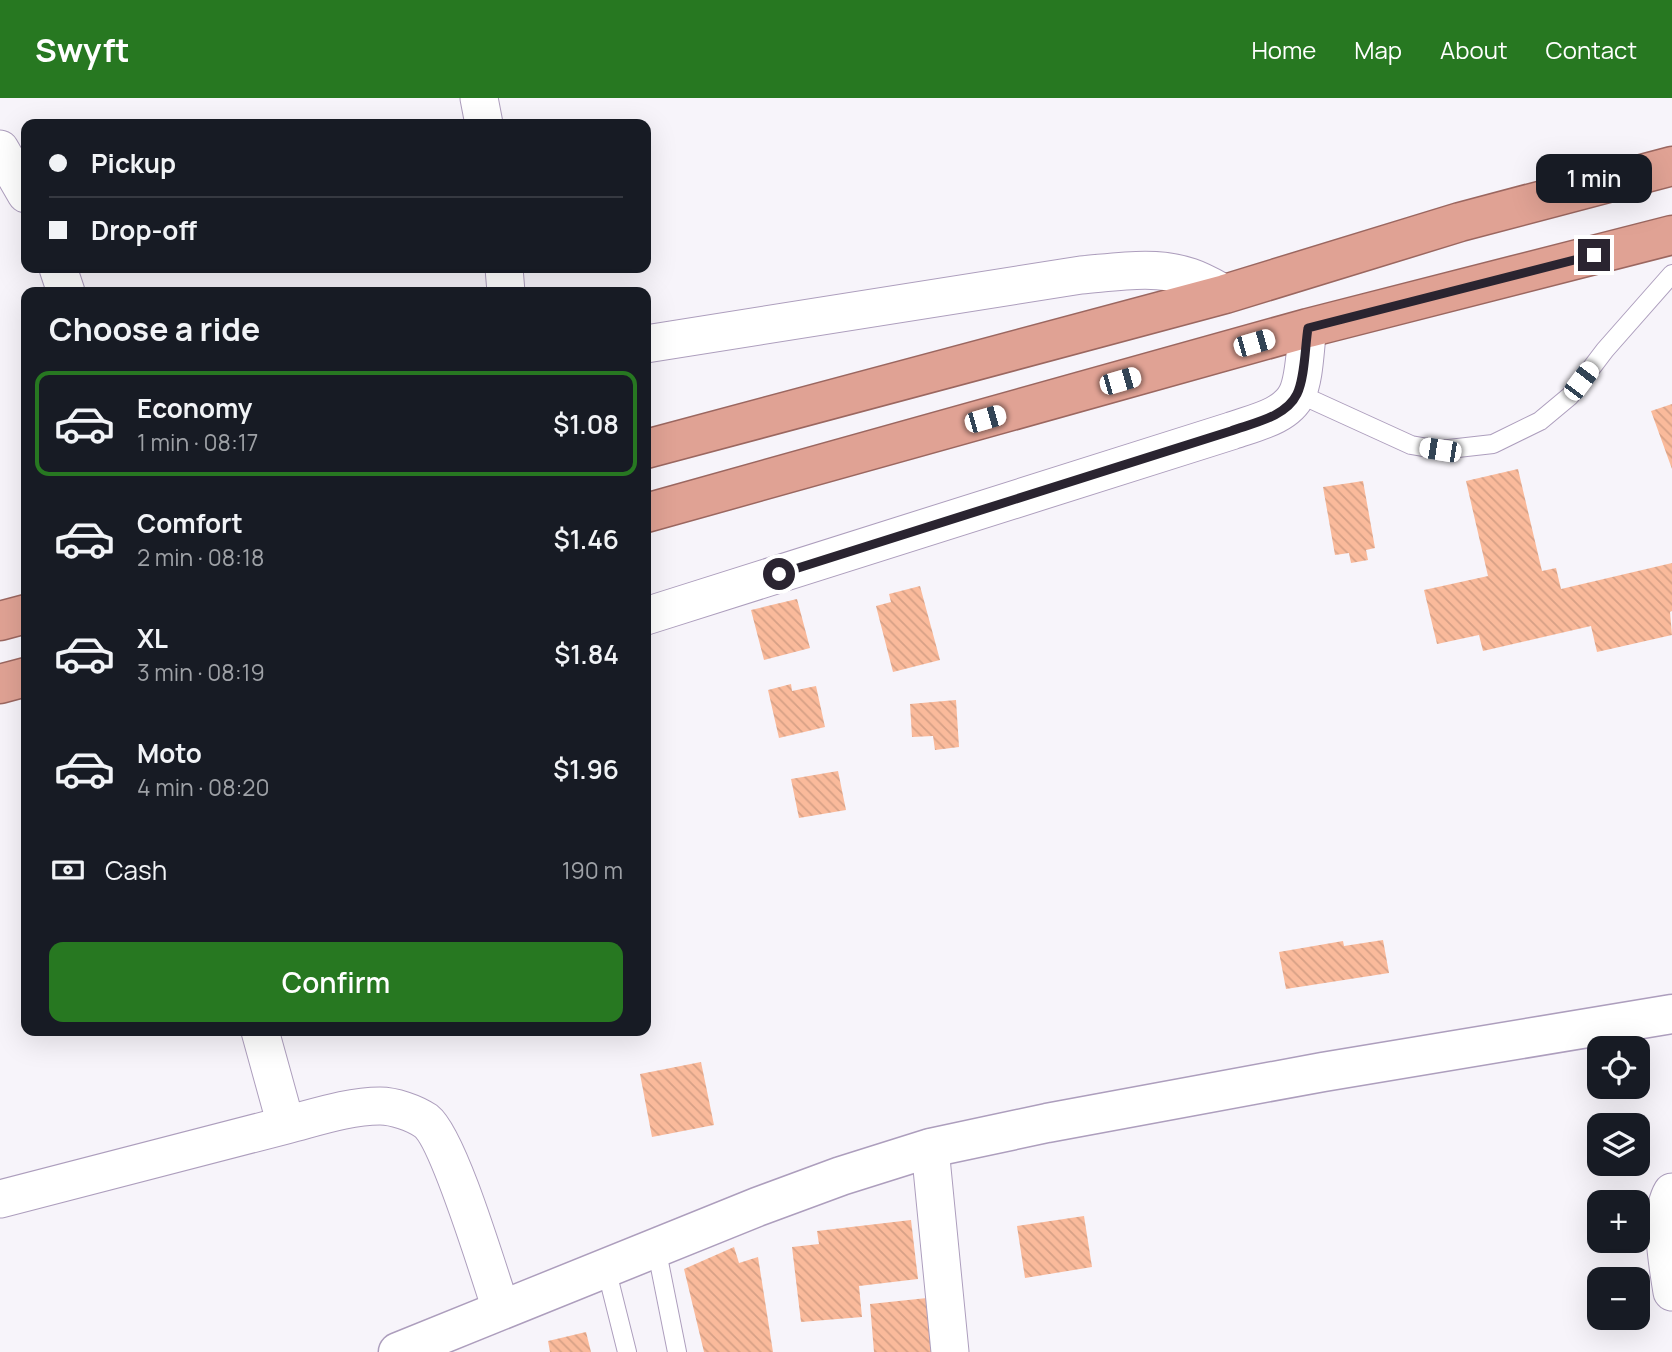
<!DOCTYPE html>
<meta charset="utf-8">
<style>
:root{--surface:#171b24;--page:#20242c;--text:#f1f3f6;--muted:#9ea1a6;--line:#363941;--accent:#277821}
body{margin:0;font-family:Manrope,sans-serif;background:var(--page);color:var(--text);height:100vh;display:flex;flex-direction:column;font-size:26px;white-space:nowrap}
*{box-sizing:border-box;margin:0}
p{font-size:23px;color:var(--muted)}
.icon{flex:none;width:38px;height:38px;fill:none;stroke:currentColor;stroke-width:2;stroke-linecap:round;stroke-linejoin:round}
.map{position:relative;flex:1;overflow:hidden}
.side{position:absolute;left:21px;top:189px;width:630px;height:749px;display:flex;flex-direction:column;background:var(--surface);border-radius:14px;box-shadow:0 7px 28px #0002}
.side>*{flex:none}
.hud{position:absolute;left:21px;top:21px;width:630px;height:154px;border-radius:14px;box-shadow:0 7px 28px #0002;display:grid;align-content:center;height:154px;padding:0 28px;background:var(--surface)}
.tools{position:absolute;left:1587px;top:938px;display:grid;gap:14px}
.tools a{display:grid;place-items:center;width:63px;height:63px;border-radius:14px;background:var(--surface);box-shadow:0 7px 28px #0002;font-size:35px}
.end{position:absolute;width:32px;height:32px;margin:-16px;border:9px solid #2a2430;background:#fff;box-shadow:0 0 0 4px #fff}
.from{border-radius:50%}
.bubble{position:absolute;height:49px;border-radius:14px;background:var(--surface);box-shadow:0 7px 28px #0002;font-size:23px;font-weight:600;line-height:49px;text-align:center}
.car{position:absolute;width:21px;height:42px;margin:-21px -10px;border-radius:9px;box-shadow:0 0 5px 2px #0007;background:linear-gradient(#fff 24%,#345 0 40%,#fff 0 76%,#345 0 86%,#fff 0)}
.hud b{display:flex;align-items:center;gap:24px;height:66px;font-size:26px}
.hud b+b{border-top:2px solid var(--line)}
.hud i{width:18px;height:18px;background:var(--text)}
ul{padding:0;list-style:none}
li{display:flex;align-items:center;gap:21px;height:105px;margin:0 14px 10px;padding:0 14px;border:4px solid transparent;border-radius:14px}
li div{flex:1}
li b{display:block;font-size:26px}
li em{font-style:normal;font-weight:600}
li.current{border-color:var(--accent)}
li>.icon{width:63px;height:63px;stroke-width:1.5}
h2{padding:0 28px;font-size:32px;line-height:84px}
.pay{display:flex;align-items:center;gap:18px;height:77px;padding:0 28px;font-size:26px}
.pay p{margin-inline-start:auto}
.cta{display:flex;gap:14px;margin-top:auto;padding:14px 28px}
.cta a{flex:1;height:80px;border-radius:14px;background:var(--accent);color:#fff;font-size:28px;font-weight:600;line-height:80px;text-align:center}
header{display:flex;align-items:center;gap:42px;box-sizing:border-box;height:98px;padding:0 35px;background:var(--accent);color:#fff}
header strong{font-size:33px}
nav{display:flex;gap:38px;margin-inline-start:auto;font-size:24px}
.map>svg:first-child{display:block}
.building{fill:url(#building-back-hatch)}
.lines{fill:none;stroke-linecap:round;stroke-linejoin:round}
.service-casing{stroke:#ad9ebd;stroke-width:20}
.minor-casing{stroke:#ad9ebd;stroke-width:39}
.tertiary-casing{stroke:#ad9ebd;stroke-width:41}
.trunk-casing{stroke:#9b6760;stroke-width:41}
.service{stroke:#fff;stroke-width:18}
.minor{stroke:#fff;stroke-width:37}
.tertiary{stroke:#fff;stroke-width:38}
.trunk{stroke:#e0a294;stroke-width:38}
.route{stroke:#2a2430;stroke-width:9}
</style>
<header>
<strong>Swyft</strong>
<nav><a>Home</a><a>Map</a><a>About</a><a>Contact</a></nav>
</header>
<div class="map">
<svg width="1672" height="1254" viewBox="0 0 1672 1254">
<defs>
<pattern id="building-back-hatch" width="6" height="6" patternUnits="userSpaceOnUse" patternTransform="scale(1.75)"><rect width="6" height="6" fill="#faba9b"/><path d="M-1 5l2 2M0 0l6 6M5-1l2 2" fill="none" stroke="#d6a086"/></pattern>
</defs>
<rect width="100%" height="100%" fill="#f7f4fa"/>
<path class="building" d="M1672 306V371L1651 313Z
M1518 371 1542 473 1556 470 1561 491 1672 465V513L1670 514 1672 537 1597 554 1591 528 1483 553 1479 537 1437 546 1424 492 1488 478 1466 383Z
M1363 383 1375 450 1366 452 1368 462 1351 465 1349 455 1335 457 1323 389Z
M920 488 940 562 893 574 876 508 891 504 889 496Z
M797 501 810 550 764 562 751 512Z
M791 586 792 593 816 588 825 629 779 640 768 592Z
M956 602 959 649 935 652 933 638 912 639 910 606Z
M838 673 846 712 799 720 791 681Z
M1383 842 1389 875 1286 891 1279 854 1343 843 1344 848Z
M701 964 714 1027 652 1039 640 976Z
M1084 1118 1092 1169 1025 1180 1017 1128Z
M911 1122 918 1181 859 1188 862 1219 801 1224 792 1149 819 1146 817 1133Z
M734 1149 739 1165 758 1159 773 1254H704L684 1171Z
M927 1200 933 1254H874L870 1206Z
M586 1234 591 1254H550L548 1243Z"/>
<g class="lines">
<g class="service-casing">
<path id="service" d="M1297 295 1411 347 1440 352 1493 346 1540 323 1570 298 1605 252 1672 176
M656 1149 677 1254
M606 1170 627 1254"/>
</g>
<g class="minor-casing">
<path id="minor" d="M479 0 484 26
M0 51 26 96
M58 170 66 194
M504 170 506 194
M646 246 1081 177C1117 174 1156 167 1190 179 1202 183 1214 190 1225 196
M646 518 1231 333C1253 325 1286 319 1297 296 1305 280 1305 248 1308 230
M286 1027C317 1019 349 1008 380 1008 394 1008 414 1015 426 1023 449 1041 489 1176 501 1211
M930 1050 950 1254
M1672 1094C1658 1117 1668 1168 1672 1194
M0 1101 286 1027 260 933"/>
</g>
<g class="tertiary-casing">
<path id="tertiary" d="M398 1254 757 1109 841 1078 930 1050 1047 1025 1323 974 1672 916"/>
</g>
<g class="trunk-casing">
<path id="trunk" d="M646 351 1225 196 1460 124 1672 68
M646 415 1308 230 1672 137
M0 523 26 516
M0 586 26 579"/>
</g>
<use href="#service" class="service"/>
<use href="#minor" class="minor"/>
<use href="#tertiary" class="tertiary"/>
<use href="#trunk" class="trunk"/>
</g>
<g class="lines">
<path class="route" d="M779 476 1231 333C1253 325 1286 319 1297 296 1305 280 1305 248 1308 230L1594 157"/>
</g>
</svg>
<div class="tools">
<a><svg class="icon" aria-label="locate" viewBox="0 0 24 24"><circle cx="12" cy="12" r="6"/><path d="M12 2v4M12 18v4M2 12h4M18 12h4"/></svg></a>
<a><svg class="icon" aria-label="layers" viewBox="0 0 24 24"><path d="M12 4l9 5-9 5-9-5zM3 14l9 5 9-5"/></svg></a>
<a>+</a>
<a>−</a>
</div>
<i class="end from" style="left:779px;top:476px"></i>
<i class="end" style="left:1594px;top:157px"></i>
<div class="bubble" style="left:1536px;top:56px;width:116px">1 min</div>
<i class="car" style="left:1254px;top:245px;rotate:74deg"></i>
<i class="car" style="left:1120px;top:283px;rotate:74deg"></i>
<i class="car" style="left:1581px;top:283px;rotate:37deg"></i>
<i class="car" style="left:985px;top:321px;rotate:74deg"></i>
<i class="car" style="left:1440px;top:352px;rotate:279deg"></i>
<div class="hud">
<b><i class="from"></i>Pickup</b>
<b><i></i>Drop-off</b>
</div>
<section class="side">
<h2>Choose a ride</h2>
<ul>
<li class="current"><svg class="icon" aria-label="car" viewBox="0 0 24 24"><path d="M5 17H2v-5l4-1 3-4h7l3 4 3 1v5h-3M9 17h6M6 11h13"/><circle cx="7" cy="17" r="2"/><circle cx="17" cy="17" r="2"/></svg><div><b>Economy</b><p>1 min · 08:17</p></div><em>$1.08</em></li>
<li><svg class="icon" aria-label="car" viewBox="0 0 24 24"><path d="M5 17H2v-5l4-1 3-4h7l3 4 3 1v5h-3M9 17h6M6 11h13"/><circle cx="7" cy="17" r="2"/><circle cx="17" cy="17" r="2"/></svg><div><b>Comfort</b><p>2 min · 08:18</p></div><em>$1.46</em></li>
<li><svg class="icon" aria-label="car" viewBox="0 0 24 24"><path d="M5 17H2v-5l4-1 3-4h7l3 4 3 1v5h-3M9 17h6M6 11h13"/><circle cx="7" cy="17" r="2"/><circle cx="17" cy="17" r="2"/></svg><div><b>XL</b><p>3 min · 08:19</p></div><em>$1.84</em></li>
<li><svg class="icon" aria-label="car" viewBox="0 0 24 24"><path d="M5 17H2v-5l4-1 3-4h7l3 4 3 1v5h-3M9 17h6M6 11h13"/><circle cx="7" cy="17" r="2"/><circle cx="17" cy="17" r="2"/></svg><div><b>Moto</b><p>4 min · 08:20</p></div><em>$1.96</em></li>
</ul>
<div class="pay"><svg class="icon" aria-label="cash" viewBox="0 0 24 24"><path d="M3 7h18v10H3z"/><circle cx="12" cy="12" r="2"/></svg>Cash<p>190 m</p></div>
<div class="cta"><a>Confirm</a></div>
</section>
</div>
